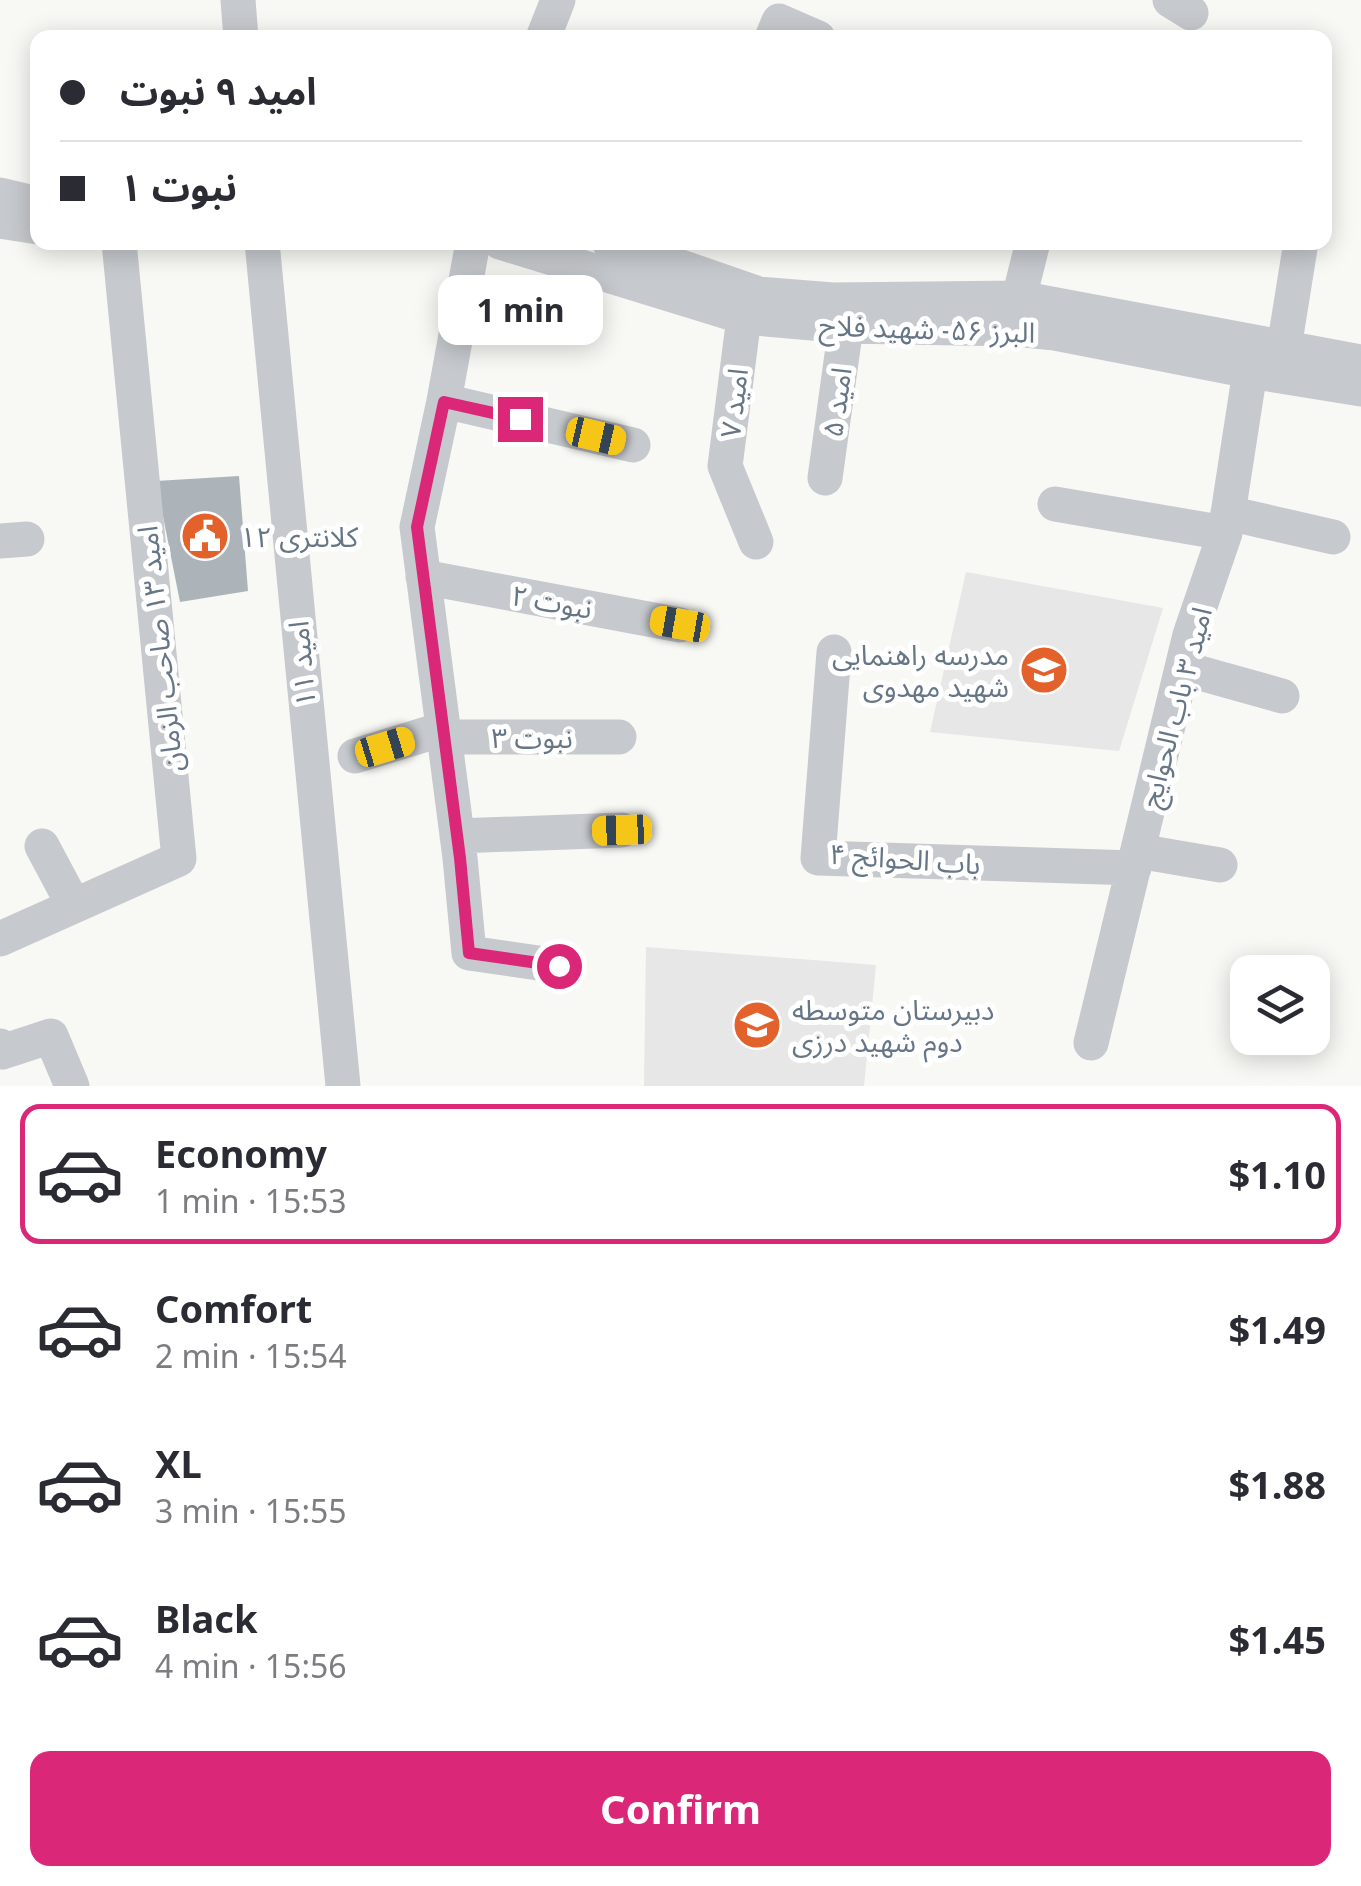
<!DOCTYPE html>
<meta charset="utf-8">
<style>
:root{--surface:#fff;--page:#f2f2f3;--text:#2b2b33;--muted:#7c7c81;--line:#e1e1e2;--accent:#db2777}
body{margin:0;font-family:"Noto Sans","Noto Sans Arabic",sans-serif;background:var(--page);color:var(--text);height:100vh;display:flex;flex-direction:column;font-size:38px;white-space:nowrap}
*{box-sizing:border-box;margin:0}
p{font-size:32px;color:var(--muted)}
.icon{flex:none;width:55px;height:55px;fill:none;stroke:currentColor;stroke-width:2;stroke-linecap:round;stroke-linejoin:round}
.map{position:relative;height:1086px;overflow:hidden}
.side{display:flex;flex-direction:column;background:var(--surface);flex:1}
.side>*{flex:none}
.banner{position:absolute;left:30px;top:30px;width:1302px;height:220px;border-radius:20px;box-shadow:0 5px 25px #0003;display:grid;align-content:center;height:220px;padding:0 30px;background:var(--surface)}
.buttons{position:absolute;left:1230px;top:955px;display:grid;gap:20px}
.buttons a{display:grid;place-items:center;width:100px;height:100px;border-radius:20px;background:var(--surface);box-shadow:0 5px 25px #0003;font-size:50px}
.end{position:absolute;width:45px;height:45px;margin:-22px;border:12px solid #db2777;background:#fff;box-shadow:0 0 0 5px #fff}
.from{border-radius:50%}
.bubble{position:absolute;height:70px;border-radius:20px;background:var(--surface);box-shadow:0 5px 25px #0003;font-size:32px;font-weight:700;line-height:70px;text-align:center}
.car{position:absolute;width:30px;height:60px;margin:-30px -15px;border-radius:12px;box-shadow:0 0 8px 2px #0007;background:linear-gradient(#f5c518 24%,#345 0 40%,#f5c518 0 76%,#345 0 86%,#f5c518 0)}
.banner b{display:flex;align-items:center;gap:35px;height:95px;font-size:38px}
.banner b+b{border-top:2px solid var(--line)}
.banner i{width:25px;height:25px;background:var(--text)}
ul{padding:18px 0 0;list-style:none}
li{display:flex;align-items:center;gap:30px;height:140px;margin:0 20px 15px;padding:0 10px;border:5px solid transparent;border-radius:20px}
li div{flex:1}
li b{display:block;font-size:38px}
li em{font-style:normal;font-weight:700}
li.current{border-color:var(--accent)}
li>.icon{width:90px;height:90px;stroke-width:1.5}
.button{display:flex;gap:20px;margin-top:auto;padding:20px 30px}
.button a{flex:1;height:115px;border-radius:20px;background:var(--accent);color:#fff;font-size:40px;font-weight:700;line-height:115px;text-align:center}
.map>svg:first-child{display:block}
.built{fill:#e6e7e6}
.building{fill:#acb4ba}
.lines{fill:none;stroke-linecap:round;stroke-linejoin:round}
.minor{stroke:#c6c9cd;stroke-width:35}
.route{stroke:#db2777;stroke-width:12}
.labels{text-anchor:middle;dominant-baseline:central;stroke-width:10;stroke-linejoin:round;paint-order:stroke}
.street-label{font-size:28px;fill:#677686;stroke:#fff}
.poi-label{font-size:28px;fill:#677686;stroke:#fff;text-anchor:start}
</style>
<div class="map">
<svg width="1361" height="1086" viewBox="0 0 1361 1086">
<rect width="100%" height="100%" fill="#f8f8f5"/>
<path class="built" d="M966 572 1163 608 1119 751 930 732Z
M646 947 876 965 864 1086H644Z"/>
<path class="building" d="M239 476 248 591 180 602 156 481Z"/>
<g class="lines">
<path class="minor" d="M238 0 241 38
M1170 0 1191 13
M543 38 558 0
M772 38 779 21 818 38
M0 195 38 204
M0 221 38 227
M262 242 343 1086
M473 242 444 401 417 527 460 858 469 953 559 966
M500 242 744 317 846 326 1015 329 1055 333 1250 371 1361 389
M609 242 759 294 833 300 1019 298 1361 362
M744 317 725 466 756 542
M1016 319 1019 298 1033 242
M1284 348 1301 242
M444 401 633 445
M825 478 846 326
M1055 504 1225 533
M1228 513 1333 537
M0 541 27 539
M423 577 680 625
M834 652 818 858 1134 868
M1182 668 1282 696
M444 737H619
M355 756 443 729
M457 836 622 830
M42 846 74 906
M1138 851 1220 865
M0 939 179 859 119 242
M1091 1043 1190 635 1225 533 1250 371
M0 1046 2 1052 51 1036 72 1086"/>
</g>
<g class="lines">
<path class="route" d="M520 419 444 402 417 527 460 858 469 953 559 966"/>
</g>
<defs>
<g id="civic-disc" transform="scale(2.5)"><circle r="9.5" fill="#e3622b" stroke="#fff"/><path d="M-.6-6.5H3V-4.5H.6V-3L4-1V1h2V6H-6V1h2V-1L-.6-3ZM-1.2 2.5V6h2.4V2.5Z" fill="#fff"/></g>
<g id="school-disc" transform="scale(2.5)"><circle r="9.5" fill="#e3622b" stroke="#fff"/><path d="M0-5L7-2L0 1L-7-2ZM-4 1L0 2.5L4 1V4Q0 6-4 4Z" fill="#fff"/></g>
</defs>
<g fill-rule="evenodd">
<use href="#civic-disc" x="205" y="536"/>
<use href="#school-disc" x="1044" y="670"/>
<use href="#school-disc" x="757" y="1025"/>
</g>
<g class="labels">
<g class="street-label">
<text transform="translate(927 328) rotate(2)">البرز ۵۶- شهید فلاح</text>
<text transform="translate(836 402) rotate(-82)">امید ۵</text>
<text transform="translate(733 403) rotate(-83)">امید ۷</text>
<text transform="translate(552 601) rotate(10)">نبوت ۲</text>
<text transform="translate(159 649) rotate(-96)">امید ۱۳ صاحب الزمان</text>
<text transform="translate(301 664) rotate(-95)">امید ۱۱</text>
<text transform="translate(1175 707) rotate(-75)">امید ۳ باب الحوایج</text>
<text x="532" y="737">نبوت ۳</text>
<text transform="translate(905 858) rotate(4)">باب الحوائج ۴</text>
</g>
<g class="poi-label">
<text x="240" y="536">کلانتری ۱۲</text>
<text x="1009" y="654" text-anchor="end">مدرسه راهنمایی<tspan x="1009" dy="32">شهید مهدوی</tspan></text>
<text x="792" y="1009">دبیرستان متوسطه<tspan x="792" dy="32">دوم شهید درزی</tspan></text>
</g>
</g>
</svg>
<div class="buttons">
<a><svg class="icon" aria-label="layers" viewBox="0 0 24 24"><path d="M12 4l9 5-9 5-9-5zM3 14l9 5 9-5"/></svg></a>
</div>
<i class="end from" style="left:559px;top:966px"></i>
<i class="end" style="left:520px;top:419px"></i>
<div class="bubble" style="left:438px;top:275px;width:165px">1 min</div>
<i class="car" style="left:596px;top:436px;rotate:103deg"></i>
<i class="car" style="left:680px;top:624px;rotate:280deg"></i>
<i class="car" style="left:385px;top:747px;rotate:73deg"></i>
<i class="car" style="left:622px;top:830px;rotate:268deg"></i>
<div class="banner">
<b><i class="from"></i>امید ۹ نبوت</b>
<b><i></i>نبوت ۱</b>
</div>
</div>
<section class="side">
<ul>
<li class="current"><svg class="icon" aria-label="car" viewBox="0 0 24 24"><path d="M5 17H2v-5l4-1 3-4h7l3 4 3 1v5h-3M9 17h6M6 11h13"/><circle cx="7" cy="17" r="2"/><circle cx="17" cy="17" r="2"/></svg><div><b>Economy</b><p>1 min · 15:53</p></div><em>$1.10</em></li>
<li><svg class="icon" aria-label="car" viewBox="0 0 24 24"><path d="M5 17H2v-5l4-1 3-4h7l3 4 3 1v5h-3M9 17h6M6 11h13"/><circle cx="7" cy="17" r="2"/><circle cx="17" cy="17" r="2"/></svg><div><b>Comfort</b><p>2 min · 15:54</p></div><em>$1.49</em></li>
<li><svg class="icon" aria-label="car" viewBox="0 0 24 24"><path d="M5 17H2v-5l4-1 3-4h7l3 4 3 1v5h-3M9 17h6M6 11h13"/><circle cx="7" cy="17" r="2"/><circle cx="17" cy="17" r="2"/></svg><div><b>XL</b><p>3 min · 15:55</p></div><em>$1.88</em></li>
<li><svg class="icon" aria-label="car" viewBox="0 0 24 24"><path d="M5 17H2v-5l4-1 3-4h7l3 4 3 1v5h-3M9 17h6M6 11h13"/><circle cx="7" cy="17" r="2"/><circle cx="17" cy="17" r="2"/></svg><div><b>Black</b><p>4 min · 15:56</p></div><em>$1.45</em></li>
</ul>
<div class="button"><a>Confirm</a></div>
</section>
